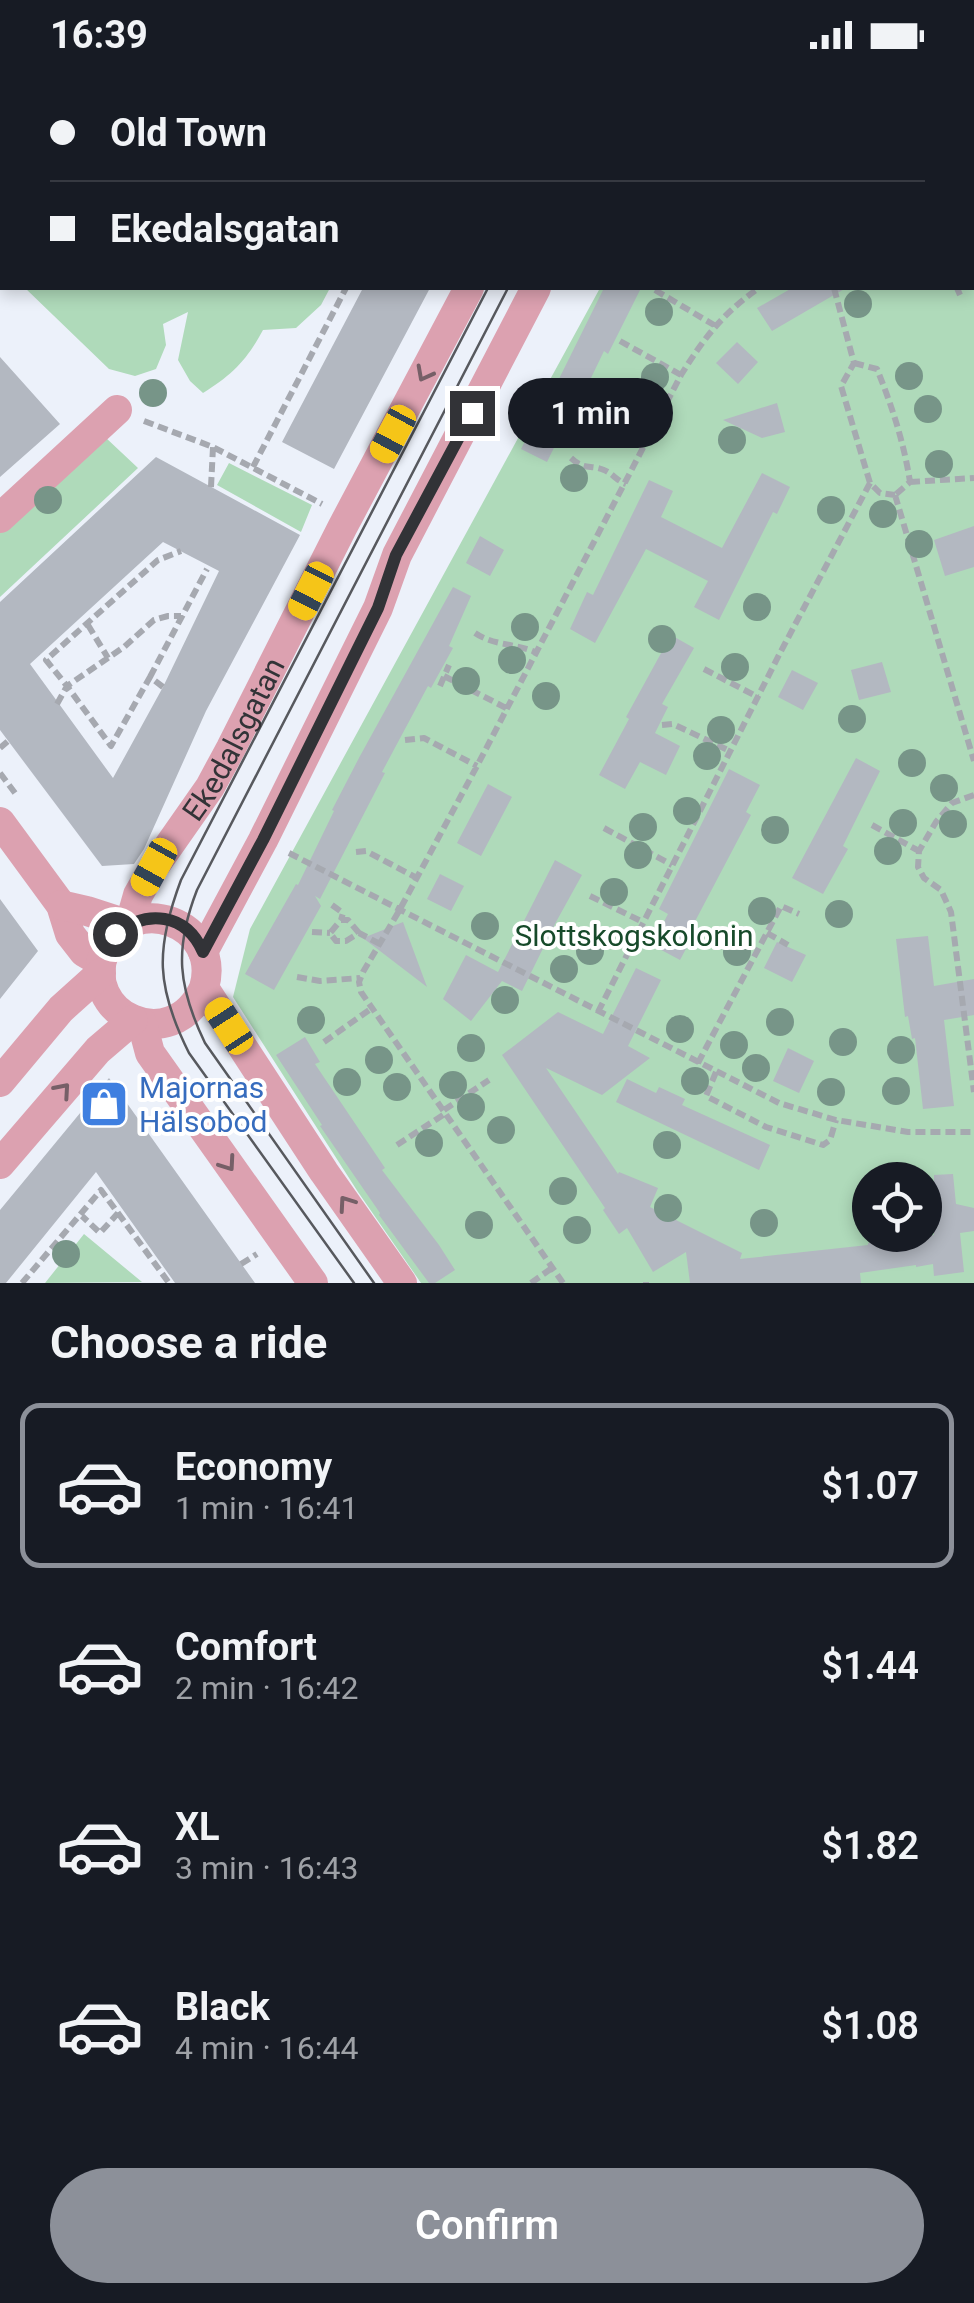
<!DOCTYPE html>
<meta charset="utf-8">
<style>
:root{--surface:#171b24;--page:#242831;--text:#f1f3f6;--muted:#9ea1a6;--line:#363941;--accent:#8c9099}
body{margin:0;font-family:Roboto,sans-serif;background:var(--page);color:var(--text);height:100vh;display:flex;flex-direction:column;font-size:38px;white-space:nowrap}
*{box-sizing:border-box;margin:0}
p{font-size:32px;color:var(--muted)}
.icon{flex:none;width:55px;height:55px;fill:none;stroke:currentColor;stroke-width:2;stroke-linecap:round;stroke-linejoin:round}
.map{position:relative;height:1213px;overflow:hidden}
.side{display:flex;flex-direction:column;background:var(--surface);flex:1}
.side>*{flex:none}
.top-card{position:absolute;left:0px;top:0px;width:975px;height:220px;box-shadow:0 5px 15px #0003;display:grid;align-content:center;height:220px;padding:0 50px;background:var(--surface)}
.tools{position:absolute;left:852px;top:1092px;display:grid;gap:20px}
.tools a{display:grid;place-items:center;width:90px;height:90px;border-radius:50%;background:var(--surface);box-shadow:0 5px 15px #0003;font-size:50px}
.end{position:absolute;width:45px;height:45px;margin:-22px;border:12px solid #323337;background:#fff;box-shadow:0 0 0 5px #fff}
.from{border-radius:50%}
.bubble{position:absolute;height:70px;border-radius:35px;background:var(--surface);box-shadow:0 5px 15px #0003;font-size:32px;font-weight:600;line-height:70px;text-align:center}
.car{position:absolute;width:30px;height:60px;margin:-30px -15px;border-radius:12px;box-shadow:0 0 8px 2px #0007;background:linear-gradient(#f5c518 24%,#345 0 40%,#f5c518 0 76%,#345 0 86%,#f5c518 0)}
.top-card b{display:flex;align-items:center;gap:35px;height:95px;font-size:38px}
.top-card b+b{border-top:2px solid var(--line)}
.top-card i{width:25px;height:25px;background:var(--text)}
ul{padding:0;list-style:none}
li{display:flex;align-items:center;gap:30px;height:165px;margin:0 20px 15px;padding:0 30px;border:5px solid transparent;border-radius:20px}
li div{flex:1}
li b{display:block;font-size:38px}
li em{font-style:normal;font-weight:600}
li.selected{border-color:var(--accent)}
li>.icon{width:90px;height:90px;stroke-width:1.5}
h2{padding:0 50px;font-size:45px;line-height:120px}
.primary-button{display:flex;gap:20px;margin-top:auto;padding:20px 50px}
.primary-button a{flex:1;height:115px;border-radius:60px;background:var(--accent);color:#fff;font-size:40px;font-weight:600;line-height:115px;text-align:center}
.status{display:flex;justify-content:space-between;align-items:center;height:70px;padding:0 50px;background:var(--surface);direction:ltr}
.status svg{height:28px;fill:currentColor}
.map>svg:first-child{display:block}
.green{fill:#afdaba;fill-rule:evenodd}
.building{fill:#b3b8c1;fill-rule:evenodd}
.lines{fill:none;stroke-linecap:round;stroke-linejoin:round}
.path{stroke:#a6a9b0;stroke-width:6;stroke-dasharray:10 5;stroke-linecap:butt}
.minor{stroke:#dca1b0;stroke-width:30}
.tram{stroke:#57595e;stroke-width:2.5}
.tree{fill:#779588}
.oneway{stroke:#765f67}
.route{stroke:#323337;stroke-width:12}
.labels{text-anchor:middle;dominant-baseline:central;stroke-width:8;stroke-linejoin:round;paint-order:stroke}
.street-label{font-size:30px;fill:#323337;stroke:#fff}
.park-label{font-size:30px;fill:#174a2a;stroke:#fff}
.shop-label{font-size:30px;fill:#366cbe;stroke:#fff;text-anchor:start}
</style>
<div class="status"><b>16:39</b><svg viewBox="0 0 49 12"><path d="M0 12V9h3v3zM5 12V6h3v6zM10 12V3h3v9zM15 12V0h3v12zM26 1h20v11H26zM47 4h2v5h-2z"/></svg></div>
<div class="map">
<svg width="974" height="1213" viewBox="0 0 974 1213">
<rect width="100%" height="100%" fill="#ecf1fa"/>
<path class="green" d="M968 0H974V1213H421L358 1122 233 927 250 859 600 218H972V2H965ZM870 1110H925V1165H870Z
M25 218H24H330L321 235 296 258 263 260C247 290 232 305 203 323L190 311 178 290 188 242 163 254 166 275 156 299 135 306 109 299Z
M105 367 138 398 0 527V462Z
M229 393 312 435 301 462 217 415Z
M84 1164 142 1212 45 1213Z"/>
<path class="building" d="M363 218H430L334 399 282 372Z
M604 218H641L608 284 604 281 577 337 551 325Z
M792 218H846L772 261 757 238Z
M737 272 758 292 738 314 716 293Z
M0 287 60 354 0 407Z
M548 326 573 339 547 392 521 379Z
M777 333 785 362 762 368 723 350Z
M156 387 300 465 206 641 144 779 134 794 102 796 0 660V532ZM163 472 219 501 163 617 113 708 30 594Z
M762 403 790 417 777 444 773 442 719 550 694 537 708 511 646 479 595 573 570 559 587 522 593 525 649 410 673 421 661 447 722 478Z
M974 456V497L945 506 934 470Z
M480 466 504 480 490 506 466 493Z
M453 517 471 526 449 576 453 578 431 618 428 616 382 702 385 703 320 829 315 826 321 836 274 920 245 904 296 814 298 815 334 741 332 740 360 686Z
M671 565 694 578 662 634 668 637 655 663 680 676 666 705 640 692 625 719 599 705 629 649 626 647Z
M882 592 891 622 859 630 851 600Z
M792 600 818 613 803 640 778 627Z
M856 688 880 701 843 776 848 779 823 824 792 808Z
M729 699 760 715 746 742 751 745 691 859 695 862 680 890 652 875 668 844 659 839Z
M488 714 512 727 481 786 457 773Z
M555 790 582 805 556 852 522 921 502 911 471 951 443 929 466 885 498 902Z
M440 804 464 816 451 841 427 829Z
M0 829 38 881 0 929Z
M403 852 427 917 363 868Z
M928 866 934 916 974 909V945L944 950 954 1036 923 1039 915 968 912 969 908 946 905 947 896 869Z
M777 872 806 885 792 912 764 898Z
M636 898 661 910 628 976 650 988 602 1025 546 998 618 1104 619 1102 658 1118 650 1137 742 1183 740 1189 868 1175V1173L934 1165V1105L953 1104 956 1134 974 1138V1161L960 1163 964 1202 934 1206 933 1194 916 1197V1195L860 1203 861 1213H690L686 1182 653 1202 627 1158 619 1164 603 1140 605 1138 502 985 558 942 603 964Z
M305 967 320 992 315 994 385 1098 382 1100 439 1175 455 1200 435 1213H429L379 1145 380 1143 320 1056 322 1055 276 985Z
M788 978 814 991 799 1023 773 1011Z
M109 1008 255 1213H175L96 1102 6 1213H0V1140Z
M627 1009 656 1023 659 1017 685 1029 682 1035 770 1075 759 1100 616 1032Z"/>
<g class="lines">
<path class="path" d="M180 0 183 2
M470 0 475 2
M460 2 461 0
M972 34H974
M834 218 854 293 841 316 870 413 880 423 895 425
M957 218 960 225
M655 220 714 255
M620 271 681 305
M854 293 877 299C892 336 904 373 910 412L895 425
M144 351 213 377 322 434
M571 388C585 401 590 394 604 400 612 403 617 411 626 414
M253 397 346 218
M910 412 974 408
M211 417 213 377
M895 425 974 691
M88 555 108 588
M475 563C494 576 516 573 537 583
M704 599 758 627
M444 606 508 639
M150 607 207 499
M440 616 449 595
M163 617 150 607 111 676 67 616 124 577 154 550 168 546H181
M57 634 67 616 46 590 158 490 181 481
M662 655 673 654 730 681
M405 670 424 668 477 696
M0 678 8 671
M0 703 15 723
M974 725 952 733 936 752 919 781 918 797 924 808 941 820 951 842 974 1022
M872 755 919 781
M604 758 672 795
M356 782 366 781 417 808
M289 783 779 1033 836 1050 908 1062H974
M590 826 643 852
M332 835 343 843 341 850
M312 862 330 863
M359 863 348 850H341L330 863 336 871H346L359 863 380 874
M767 863 788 875
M297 907 320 911 360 908
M598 942 780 583 870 413
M324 972 372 938
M698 993 781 836 799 844
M716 1002 706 1026 766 1057 823 1075 830 1070 836 1050
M444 1040 489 1010
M397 1075 446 1043
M118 1143 169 1213
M241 1194 257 1184
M22 1213 101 1120 118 1143 100 1163 82 1146
M531 1213 552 1198
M563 1213 361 922 359 912 363 902 399 841 477 696 681 305C704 268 723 243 759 218
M646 1213V1212"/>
<g class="minor">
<path d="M575 2 576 0"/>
<path d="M644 2 645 0"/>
<path d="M0 3 2 5"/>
<path d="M0 448 117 340"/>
<path d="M0 752 61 835 70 864 84 882 101 892"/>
<path d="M61 835 87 841 127 854"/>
<path id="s1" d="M135 851 134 839 138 825 154 797 210 717 231 678 342 458 469 218"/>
<path d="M203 882 263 770 378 538 397 485 536 218"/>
<path d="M204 918C171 989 79 943 105 881 131 819 223 853 204 918L324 1102 402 1213"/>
<path d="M142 953 150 983 313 1213"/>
<path d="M0 1012 61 939 101 903"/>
<path d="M0 1094 98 980 133 950"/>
</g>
<path class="tram" d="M596 2 597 0
M615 2 616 0
M354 1213 189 983C156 917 155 879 181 810L488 218
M374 1213 205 973C178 917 174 879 197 820L508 218"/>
</g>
<g class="tree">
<circle cx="858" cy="234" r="14"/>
<circle cx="659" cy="242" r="14"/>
<circle cx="909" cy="306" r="14"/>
<circle cx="655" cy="307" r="14"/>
<circle cx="153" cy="323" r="14"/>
<circle cx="928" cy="339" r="14"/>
<circle cx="607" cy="359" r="14"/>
<circle cx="732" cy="370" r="14"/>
<circle cx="939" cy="394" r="14"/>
<circle cx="574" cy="408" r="14"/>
<circle cx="48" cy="430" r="14"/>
<circle cx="831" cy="440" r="14"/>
<circle cx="883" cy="444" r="14"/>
<circle cx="919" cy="474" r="14"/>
<circle cx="757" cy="537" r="14"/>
<circle cx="525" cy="557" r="14"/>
<circle cx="662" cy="569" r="14"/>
<circle cx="512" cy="590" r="14"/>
<circle cx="735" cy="597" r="14"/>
<circle cx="466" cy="611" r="14"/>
<circle cx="546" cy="626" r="14"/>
<circle cx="852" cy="649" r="14"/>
<circle cx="721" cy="660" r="14"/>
<circle cx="707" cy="686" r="14"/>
<circle cx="912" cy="693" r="14"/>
<circle cx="944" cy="718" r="14"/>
<circle cx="687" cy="741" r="14"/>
<circle cx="903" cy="753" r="14"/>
<circle cx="953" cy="754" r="14"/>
<circle cx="643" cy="757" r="14"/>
<circle cx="775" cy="760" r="14"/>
<circle cx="888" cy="781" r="14"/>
<circle cx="638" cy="785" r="14"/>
<circle cx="614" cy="822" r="14"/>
<circle cx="762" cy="841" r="14"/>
<circle cx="839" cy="844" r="14"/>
<circle cx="485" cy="856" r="14"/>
<circle cx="590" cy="881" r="14"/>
<circle cx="737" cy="882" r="14"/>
<circle cx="564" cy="899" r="14"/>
<circle cx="505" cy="930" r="14"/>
<circle cx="311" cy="950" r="14"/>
<circle cx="780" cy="952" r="14"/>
<circle cx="680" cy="959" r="14"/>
<circle cx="843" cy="972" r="14"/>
<circle cx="734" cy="975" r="14"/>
<circle cx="471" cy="978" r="14"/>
<circle cx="901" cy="980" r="14"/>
<circle cx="379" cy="990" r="14"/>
<circle cx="756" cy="998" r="14"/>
<circle cx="695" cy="1011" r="14"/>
<circle cx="347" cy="1012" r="14"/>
<circle cx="453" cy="1015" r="14"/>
<circle cx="397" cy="1017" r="14"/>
<circle cx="896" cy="1021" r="14"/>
<circle cx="831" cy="1022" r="14"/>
<circle cx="471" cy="1037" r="14"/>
<circle cx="501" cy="1060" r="14"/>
<circle cx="429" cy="1073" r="14"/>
<circle cx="667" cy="1075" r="14"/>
<circle cx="563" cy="1121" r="14"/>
<circle cx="668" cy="1138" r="14"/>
<circle cx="764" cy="1153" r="14"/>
<circle cx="479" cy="1155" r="14"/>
<circle cx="577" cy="1160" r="14"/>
<circle cx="66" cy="1184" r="14"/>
</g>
<defs><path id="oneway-chevron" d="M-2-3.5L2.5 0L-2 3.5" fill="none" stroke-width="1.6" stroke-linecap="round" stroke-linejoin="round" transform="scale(2.5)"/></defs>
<g class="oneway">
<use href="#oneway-chevron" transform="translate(424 304) rotate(118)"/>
<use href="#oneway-chevron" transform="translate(63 1020) rotate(-49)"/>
<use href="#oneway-chevron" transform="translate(228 1094) rotate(55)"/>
<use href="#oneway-chevron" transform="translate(346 1133) rotate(-125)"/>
</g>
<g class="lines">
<path class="route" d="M115 864C147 839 186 843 203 882L263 770 378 538 396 485 472 343"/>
</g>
<defs>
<g id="shop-square" transform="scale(2.5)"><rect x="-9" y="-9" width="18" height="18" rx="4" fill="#3f7fe0" stroke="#fff"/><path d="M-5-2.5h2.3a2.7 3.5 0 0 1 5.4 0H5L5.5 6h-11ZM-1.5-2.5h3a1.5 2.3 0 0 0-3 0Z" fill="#fff"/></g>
</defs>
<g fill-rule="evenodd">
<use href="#shop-square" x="104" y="1034"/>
</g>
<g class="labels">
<g class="street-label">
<text stroke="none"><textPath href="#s1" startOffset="210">Ekedalsgatan</textPath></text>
</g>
<g class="park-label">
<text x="634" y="865">Slottskogskolonin</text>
</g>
<g class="shop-label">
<text x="139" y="1017">Majornas<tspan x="139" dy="34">Hälsobod</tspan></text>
</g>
</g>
</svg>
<div class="tools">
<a><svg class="icon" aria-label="locate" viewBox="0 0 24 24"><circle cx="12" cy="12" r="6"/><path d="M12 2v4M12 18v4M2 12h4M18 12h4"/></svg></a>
</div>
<i class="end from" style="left:115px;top:864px"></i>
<i class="end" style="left:472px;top:343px"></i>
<div class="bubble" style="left:508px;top:308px;width:165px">1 min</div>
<i class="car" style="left:393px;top:364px;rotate:208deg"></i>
<i class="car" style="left:311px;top:521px;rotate:207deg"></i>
<i class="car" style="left:154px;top:797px;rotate:209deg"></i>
<i class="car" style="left:229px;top:956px;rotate:327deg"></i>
<div class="top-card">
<b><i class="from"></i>Old Town</b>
<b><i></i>Ekedalsgatan</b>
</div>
</div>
<section class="side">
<h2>Choose a ride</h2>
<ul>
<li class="selected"><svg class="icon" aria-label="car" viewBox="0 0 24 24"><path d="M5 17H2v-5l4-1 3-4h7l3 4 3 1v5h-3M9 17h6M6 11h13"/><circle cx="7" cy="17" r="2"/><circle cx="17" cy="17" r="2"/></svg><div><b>Economy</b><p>1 min · 16:41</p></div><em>$1.07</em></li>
<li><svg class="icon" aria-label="car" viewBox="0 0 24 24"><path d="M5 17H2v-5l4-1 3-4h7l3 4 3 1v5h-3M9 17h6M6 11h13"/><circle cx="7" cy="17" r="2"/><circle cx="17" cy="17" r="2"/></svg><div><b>Comfort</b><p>2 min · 16:42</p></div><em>$1.44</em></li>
<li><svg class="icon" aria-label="car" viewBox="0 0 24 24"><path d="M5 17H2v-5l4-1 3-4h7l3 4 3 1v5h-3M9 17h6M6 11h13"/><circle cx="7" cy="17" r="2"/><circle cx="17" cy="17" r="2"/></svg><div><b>XL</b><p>3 min · 16:43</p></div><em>$1.82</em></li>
<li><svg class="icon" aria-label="car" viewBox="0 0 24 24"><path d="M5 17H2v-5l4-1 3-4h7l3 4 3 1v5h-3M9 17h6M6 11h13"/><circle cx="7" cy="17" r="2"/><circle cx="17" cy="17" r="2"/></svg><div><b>Black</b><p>4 min · 16:44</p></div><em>$1.08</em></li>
</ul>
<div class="primary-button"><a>Confirm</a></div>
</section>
